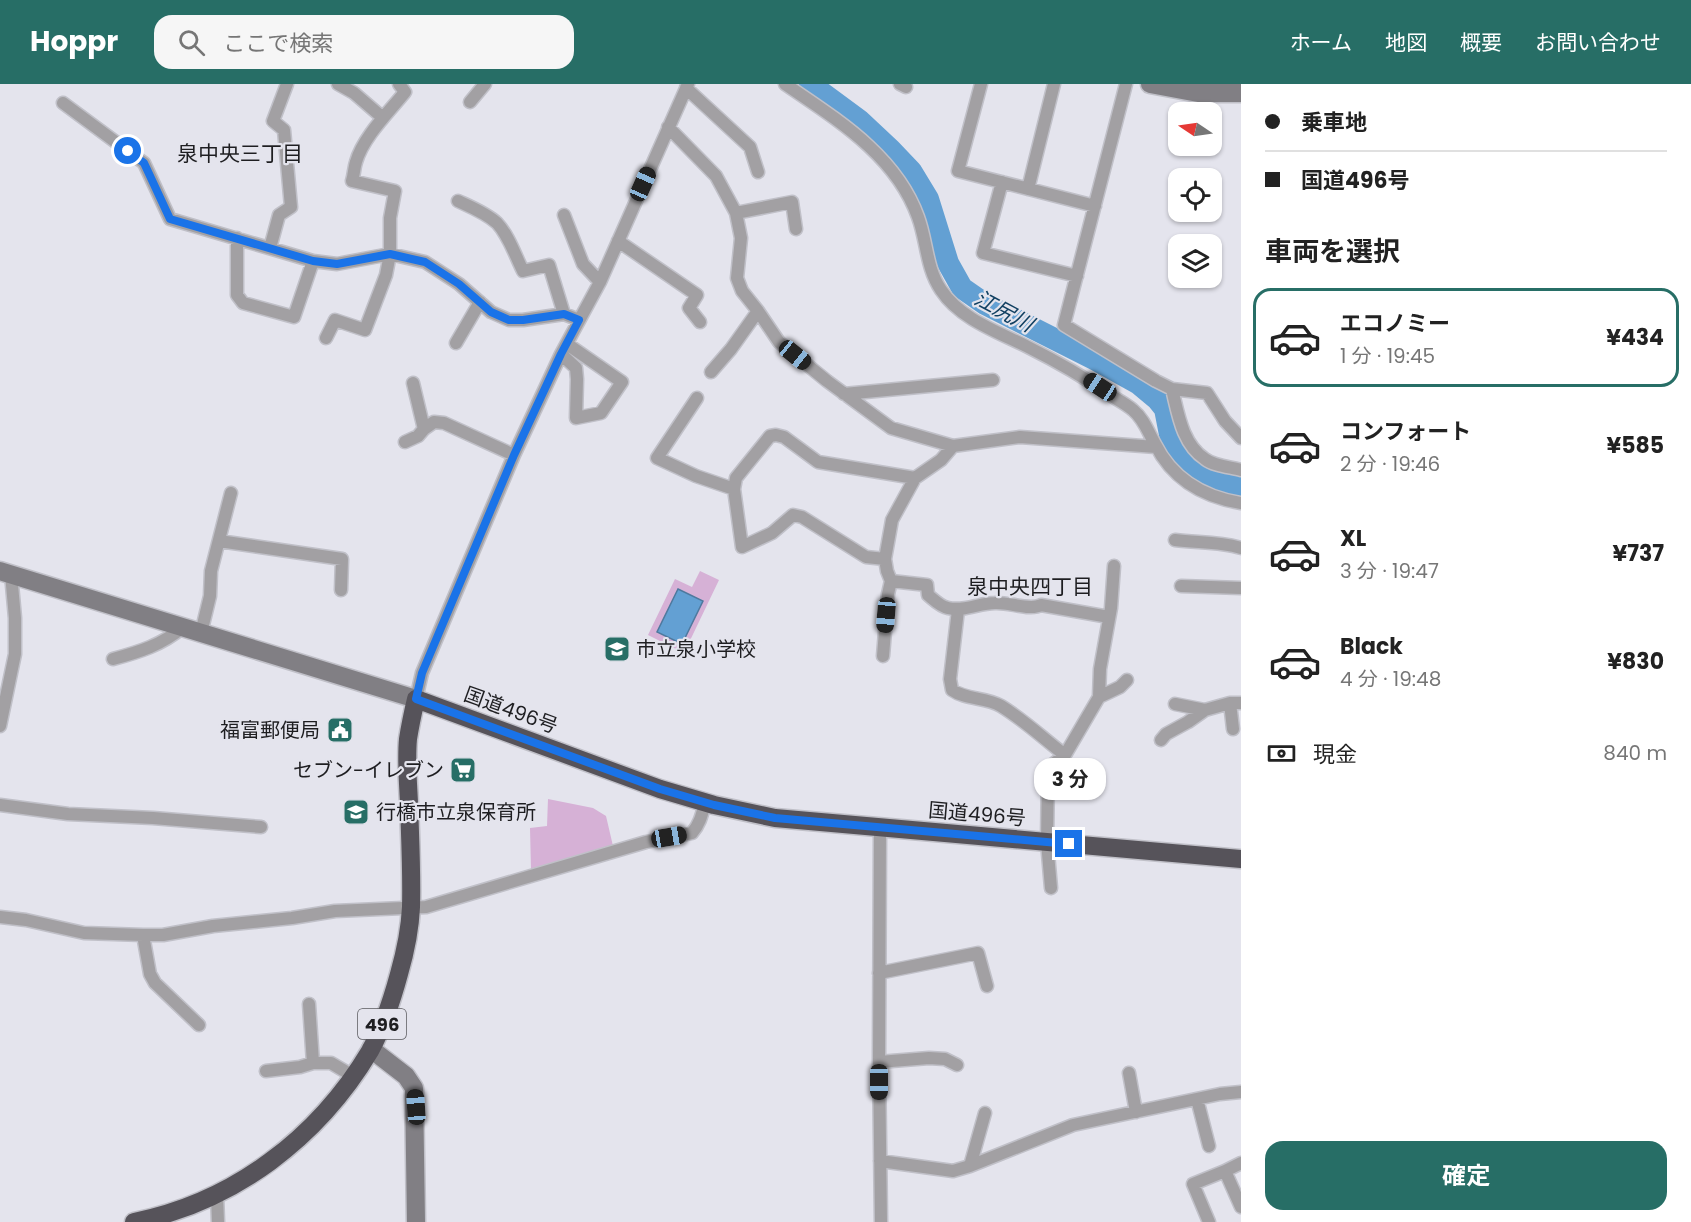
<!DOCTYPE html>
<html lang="ja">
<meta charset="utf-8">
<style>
:root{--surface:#fff;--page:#f6f6f6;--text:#222;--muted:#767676;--line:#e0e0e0;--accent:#276e66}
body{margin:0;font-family:Poppins,"Noto Sans JP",sans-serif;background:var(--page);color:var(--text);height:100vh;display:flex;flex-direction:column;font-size:22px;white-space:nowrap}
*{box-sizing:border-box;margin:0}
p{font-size:20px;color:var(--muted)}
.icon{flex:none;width:33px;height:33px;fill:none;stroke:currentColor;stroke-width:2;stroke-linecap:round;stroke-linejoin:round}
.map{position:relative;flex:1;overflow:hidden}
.side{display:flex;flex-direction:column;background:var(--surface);width:450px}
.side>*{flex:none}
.guide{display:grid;align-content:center;height:132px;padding:0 24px;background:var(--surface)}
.needle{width:39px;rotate:283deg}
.tools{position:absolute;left:1168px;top:18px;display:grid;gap:12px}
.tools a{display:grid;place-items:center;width:54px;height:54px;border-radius:12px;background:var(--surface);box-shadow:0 2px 4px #0004;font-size:30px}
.end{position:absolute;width:27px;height:27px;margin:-14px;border:8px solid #1a73e8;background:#fff;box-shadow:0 0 0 3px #fff}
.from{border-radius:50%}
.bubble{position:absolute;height:42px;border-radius:18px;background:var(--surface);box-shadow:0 2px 4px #0004;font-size:20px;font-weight:700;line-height:42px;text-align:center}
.car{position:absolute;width:18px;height:36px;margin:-18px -9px;border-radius:8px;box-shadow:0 0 4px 2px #0007;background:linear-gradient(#222 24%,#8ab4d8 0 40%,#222 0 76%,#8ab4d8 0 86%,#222 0)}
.guide b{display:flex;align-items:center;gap:21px;height:57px;font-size:22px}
.guide b+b{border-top:2px solid var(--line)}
.guide i{width:15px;height:15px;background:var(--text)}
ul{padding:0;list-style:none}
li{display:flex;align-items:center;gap:18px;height:99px;margin:0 12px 9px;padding:0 12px;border:3px solid transparent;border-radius:18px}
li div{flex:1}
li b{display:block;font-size:22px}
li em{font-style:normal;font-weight:700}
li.active{border-color:var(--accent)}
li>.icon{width:54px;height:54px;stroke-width:1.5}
h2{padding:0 24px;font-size:27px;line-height:72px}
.pay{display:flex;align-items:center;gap:15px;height:66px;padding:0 24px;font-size:22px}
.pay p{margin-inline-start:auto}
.cta{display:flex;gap:12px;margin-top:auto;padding:12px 24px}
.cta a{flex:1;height:69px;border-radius:18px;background:var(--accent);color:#fff;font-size:24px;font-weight:700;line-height:69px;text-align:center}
header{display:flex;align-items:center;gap:36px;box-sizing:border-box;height:84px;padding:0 30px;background:var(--accent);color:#fff}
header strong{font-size:28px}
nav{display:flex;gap:33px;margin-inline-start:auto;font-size:21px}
.search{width:420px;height:54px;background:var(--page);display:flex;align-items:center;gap:15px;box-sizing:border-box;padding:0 21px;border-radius:18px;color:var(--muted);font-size:22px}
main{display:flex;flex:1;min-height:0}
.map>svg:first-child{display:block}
.green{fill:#d6b1d6}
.water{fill:#63a0d3;stroke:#4e799e;stroke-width:1.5}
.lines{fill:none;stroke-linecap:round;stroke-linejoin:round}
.river{stroke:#63a0d3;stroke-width:22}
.street-casing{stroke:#c0c0c8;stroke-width:15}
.secondary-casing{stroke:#c0c0c8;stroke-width:21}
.highway-casing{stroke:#c0c0c8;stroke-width:21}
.street{stroke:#a2a0a3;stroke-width:12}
.secondary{stroke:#817f84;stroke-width:18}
.highway{stroke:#56535a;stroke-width:18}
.route{stroke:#1a73e8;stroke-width:8}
.labels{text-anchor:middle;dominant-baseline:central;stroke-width:4.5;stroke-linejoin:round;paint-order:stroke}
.shield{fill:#e4e4ed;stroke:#59595e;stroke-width:1.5}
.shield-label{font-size:18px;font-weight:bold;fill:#1e1e21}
.poi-label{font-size:20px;fill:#1e1e21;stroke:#e4e4ed;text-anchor:start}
.street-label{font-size:20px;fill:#1e1e21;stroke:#e4e4ed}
.neighbourhood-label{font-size:21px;fill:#1e1e21;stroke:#e4e4ed}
.water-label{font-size:21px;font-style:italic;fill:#114062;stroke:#e4e4ed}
</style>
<header>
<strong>Hoppr</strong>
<div class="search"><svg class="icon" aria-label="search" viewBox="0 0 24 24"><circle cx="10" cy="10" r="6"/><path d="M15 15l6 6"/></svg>ここで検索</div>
<nav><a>ホーム</a><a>地図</a><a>概要</a><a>お問い合わせ</a></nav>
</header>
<main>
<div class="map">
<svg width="1241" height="1138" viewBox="0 0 1241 1138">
<rect width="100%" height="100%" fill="#e4e4ed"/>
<path class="green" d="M700 487 719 496 684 569 648 551 675 495 692 503Z
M548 715 593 724 606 732 613 762 531 786 530 744 547 742Z"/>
<path class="water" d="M678 505 703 517 682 560 657 548Z"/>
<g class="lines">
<path class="river" d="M810 0 859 36 891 66 911 87 928 115 948 179 962 204 985 220 1094 275 1139 300 1157 315 1165 325 1172 361 1187 380 1207 395 1241 403"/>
<g class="street-casing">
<path id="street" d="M338 0 354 9 383 34
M785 0C836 35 896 71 918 133 927 157 926 184 941 206 960 235 998 248 1028 263 1056 277 1084 293 1110 311 1118 316 1126 320 1133 326 1144 335 1148 348 1155 360 1173 396 1203 413 1241 419
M900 0 906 3
M981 0 958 87 1095 122
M1126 0 1064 241 1156 297 1172 305 1207 309 1225 337 1241 354
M686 4 750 63 758 88
M470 18 485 0
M63 19 144 79 170 135 313 177 337 180 390 170 425 178 459 200 491 228 509 236H523L564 230 579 236
M668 43 716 92 736 129 741 154 737 194 742 207 758 227 779 258 827 297 891 344 953 362 1020 353 1156 363
M1002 98 983 169 1077 192
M1028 105 1054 0
M458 117C471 123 486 129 497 139 509 152 515 171 523 187L549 181 564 230
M736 129 792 118 796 145
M564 131 583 180 600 198
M237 154V211L243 219 294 233 313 177
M618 157 697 211 689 224 700 238
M270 164 279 131 291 123 284 46 273 37 287 0
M326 254 335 236 365 246 386 191 390 170V134L395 107 352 97C354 91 354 84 356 78 363 53 389 28 405 8L399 0
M456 259 480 218
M561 270 576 284 577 295 576 334 601 329 622 298 567 260
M711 288 731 265 758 227
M413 299 424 345
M1172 305C1178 329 1182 360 1205 375 1214 382 1230 383 1241 386
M844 310 993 296
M697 314 657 374 696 392 734 405
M405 358 418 352 424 345 434 338 444 339 514 371
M1175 456C1197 459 1220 457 1241 464
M219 457 342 475 341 506
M885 475 866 473 802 433 793 431 772 449 742 463 734 405 736 394 770 352 776 351 784 353 818 378 915 394
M891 497 927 501 928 511C934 516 941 523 948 524 964 528 979 519 995 519 1009 518 1030 527 1041 521L1109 533
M1181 502 1241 504
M958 526 950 595 952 606C966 616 986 613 1001 622 1024 636 1044 655 1065 671
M201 549 210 512 211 487 231 409
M883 572 888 510 891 497 887 487 885 475 892 436 915 394 941 376 953 362
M113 575C139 568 162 561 183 543
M1099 613 1120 603 1127 596
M416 615 422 589 514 371 561 270 600 198 688 0
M1175 620 1205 626 1230 619
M0 642 15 570V534L11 490
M1233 645 1230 619H1241
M1161 656 1166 650 1188 638 1205 626
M0 721 68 730 153 734 261 743
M880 745 879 978 881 1138
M1051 804 1047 758 1048 690 1052 681 1065 671 1099 613 1100 585 1111 524 1114 482
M0 833 26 836 84 849 143 851H163L213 842 292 834 335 827 426 823 646 758 692 749C700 740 702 730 705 719
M143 851 150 890 155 899 199 941
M879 889 978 869 987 902
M309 920 313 979
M879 978 929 974 945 975 957 981
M266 987 300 983 313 979H331L353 992
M1129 989 1136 1028
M1197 1015 1209 1062
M880 1077 953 1087 970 1082 985 1029
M970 1082 1073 1041 1220 1010 1241 1008
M1225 1087 1241 1123
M217 1111 218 1138
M1209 1138 1193 1100 1225 1087 1241 1079"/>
</g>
<g class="secondary-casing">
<path id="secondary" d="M1150 0 1198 9H1241
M0 487 416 615
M371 965 406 992 414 1004 416 1138"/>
</g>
<g class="highway-casing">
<path id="highway" d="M134 1138C234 1118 318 1054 370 967 383 943 392 916 399 890 405 869 410 846 411 823 412 789 410 753 409 719 408 697 406 676 408 655 410 642 413 628 416 615L660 705 714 721 775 734 1241 775"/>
</g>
<use href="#street" class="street"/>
<use href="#secondary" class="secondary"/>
<use href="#highway" class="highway"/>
</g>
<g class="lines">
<path class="route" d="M128 67 144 79 170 135 313 177 337 180 390 170 425 178 459 200 491 228 509 236H523L564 230 579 236 561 270 514 371 422 589 416 615 660 705 714 721 775 734 1069 760"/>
</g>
<defs>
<g id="school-square" transform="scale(1.35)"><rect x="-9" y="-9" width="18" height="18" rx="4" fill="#276e66" stroke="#e4e4ed"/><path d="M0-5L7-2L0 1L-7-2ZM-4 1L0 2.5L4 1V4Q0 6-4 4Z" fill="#fff"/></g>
<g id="civic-square" transform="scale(1.35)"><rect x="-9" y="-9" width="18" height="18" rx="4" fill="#276e66" stroke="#e4e4ed"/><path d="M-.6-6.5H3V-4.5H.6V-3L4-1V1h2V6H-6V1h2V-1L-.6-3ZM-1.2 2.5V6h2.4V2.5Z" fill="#fff"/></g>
<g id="supermarket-square" transform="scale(1.35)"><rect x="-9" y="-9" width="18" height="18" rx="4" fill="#276e66" stroke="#e4e4ed"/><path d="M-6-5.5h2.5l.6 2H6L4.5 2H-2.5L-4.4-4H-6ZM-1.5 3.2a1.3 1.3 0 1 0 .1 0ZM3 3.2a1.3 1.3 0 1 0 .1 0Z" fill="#fff"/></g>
</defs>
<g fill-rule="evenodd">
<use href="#school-square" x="617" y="565"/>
<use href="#civic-square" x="340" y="646"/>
<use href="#supermarket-square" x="463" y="686"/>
<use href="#school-square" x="356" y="728"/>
</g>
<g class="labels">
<rect class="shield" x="358" y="925" width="48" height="30" rx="4.5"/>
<g class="shield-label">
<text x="382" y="940">496</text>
</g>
<g class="poi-label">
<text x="636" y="565">市立泉小学校</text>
<text x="320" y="646" text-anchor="end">福富郵便局</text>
<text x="444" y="686" text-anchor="end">セブン-イレブン</text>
<text x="376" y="728">行橋市立泉保育所</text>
</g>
<g class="street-label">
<text transform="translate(511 626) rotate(20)">国道496号</text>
<text transform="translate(977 730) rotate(5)">国道496号</text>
</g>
<g class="neighbourhood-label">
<text x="240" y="69">泉中央三丁目</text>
<text x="1030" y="502">泉中央四丁目</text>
</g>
<g class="water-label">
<text transform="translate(1004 227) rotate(28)">江尻川</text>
</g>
</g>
</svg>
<div class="tools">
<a><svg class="needle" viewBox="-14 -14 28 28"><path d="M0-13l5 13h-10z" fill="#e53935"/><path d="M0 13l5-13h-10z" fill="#767676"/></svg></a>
<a><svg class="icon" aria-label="locate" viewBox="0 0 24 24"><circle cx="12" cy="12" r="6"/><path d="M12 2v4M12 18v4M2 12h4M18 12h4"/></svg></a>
<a><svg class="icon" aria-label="layers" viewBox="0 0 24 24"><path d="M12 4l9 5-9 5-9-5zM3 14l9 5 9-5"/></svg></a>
</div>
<i class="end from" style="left:128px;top:67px"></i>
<i class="end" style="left:1069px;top:760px"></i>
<div class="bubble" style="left:1034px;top:674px;width:72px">3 分</div>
<i class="car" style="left:643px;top:100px;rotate:24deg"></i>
<i class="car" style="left:795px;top:271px;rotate:129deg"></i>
<i class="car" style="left:1100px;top:303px;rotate:303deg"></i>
<i class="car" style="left:886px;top:531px;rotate:185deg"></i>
<i class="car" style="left:669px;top:753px;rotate:80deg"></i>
<i class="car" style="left:879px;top:998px;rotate:180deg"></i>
<i class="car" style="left:416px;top:1023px;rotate:356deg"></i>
</div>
<section class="side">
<div class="guide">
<b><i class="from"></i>乗車地</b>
<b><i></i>国道496号</b>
</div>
<h2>車両を選択</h2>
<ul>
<li class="active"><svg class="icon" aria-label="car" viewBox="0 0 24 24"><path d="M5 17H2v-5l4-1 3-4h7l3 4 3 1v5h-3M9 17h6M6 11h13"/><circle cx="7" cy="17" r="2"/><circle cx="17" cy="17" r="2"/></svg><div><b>エコノミー</b><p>1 分 · 19:45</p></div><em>¥434</em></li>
<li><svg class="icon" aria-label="car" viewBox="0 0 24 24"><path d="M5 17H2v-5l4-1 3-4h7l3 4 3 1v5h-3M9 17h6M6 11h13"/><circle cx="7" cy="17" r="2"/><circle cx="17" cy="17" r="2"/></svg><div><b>コンフォート</b><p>2 分 · 19:46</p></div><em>¥585</em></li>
<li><svg class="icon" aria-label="car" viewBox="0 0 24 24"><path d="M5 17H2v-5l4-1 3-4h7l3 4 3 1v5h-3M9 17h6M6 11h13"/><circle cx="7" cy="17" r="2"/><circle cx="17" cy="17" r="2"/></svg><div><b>XL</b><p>3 分 · 19:47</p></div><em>¥737</em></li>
<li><svg class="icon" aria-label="car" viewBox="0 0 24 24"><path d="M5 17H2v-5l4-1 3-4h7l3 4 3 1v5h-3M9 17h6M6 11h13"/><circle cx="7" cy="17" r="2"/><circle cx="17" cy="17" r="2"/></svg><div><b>Black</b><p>4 分 · 19:48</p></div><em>¥830</em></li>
</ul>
<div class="pay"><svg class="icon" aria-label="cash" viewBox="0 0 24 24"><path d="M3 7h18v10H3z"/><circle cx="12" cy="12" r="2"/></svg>現金<p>840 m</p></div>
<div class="cta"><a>確定</a></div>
</section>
</main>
